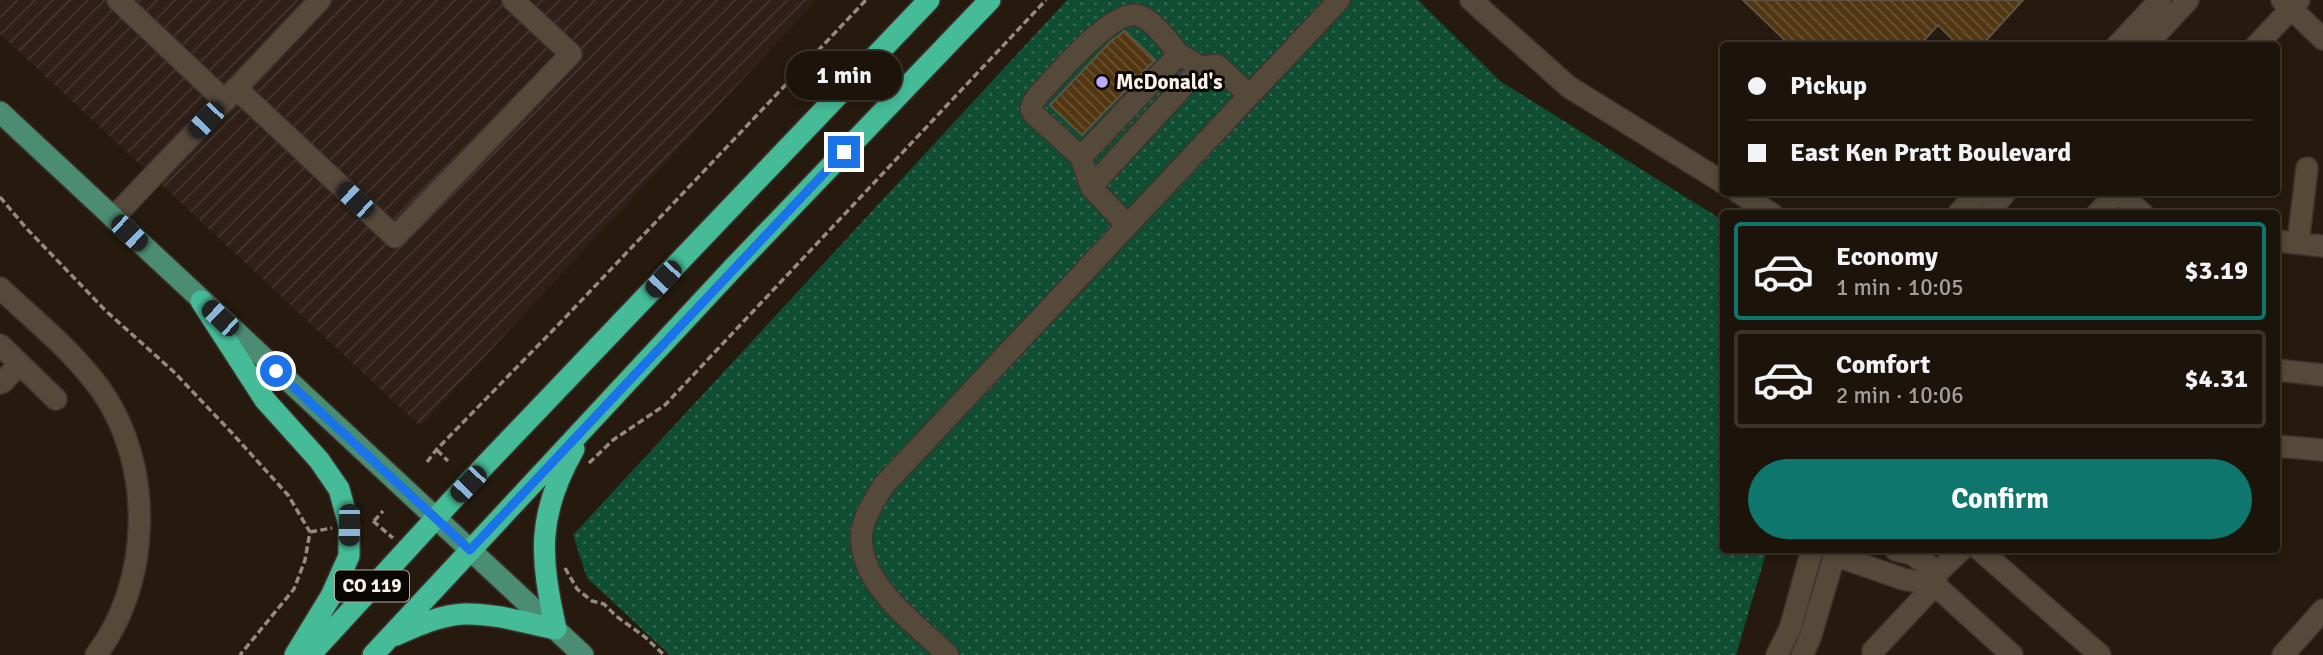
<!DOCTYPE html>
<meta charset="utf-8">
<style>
:root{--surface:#1c140a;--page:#251d13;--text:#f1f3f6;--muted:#a09e9c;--line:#3a332b;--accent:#0f766e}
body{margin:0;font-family:Signika,sans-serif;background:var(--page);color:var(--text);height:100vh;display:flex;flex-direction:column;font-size:26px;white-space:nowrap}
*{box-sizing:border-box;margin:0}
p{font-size:23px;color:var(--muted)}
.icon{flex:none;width:38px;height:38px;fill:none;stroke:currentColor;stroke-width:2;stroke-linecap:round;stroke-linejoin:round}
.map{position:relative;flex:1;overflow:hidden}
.sheet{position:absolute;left:1720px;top:210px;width:560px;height:343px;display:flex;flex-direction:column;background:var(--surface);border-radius:7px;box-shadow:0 4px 10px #0003,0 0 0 2px var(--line)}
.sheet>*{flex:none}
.top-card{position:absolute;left:1720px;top:42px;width:560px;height:154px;border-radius:7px;box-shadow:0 4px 10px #0003,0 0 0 2px var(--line);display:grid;align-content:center;height:154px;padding:0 28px;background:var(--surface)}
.end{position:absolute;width:32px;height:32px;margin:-16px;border:9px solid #1a73e8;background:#fff;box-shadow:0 0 0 4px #fff}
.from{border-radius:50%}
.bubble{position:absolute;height:49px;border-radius:24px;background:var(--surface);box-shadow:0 4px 10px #0003,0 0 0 2px var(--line);font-size:23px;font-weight:700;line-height:49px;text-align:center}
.car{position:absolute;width:21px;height:42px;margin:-21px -10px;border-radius:9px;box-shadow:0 0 5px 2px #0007;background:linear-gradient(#222 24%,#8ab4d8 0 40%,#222 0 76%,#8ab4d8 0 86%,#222 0)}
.top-card b{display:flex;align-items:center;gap:24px;height:66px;font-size:26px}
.top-card b+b{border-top:2px solid var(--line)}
.top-card i{width:18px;height:18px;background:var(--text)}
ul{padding:12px 0 0;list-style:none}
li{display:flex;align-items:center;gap:21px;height:98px;margin:0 14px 10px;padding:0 14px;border:4px solid var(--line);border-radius:7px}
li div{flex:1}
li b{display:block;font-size:26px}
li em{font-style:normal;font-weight:700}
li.current{border-color:var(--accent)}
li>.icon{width:63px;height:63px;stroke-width:1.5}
.button{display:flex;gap:14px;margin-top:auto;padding:14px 28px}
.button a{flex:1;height:80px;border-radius:42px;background:var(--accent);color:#fff;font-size:28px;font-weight:700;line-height:80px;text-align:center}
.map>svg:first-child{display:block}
.industrial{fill:url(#industrial-furrows)}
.grass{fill:url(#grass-dots)}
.building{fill:url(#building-back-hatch);stroke:#5f5344;stroke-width:2}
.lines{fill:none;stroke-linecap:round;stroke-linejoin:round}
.minor-casing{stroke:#3d342f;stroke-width:24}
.major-casing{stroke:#3d342f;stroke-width:24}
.highway-casing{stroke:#3d342f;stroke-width:24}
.path{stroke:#948a7f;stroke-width:3.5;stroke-dasharray:7 3.5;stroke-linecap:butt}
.minor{stroke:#55493a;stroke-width:21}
.major{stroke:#4b8d72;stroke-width:21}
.highway{stroke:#45bb97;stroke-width:21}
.route{stroke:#1a73e8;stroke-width:9}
.poi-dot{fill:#bcaaf5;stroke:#0a0603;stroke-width:2.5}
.labels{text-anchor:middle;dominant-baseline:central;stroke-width:6;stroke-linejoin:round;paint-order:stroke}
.shield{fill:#0a0603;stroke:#b2aba4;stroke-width:2}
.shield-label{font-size:19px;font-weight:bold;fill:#faf2e9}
.poi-label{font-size:21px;font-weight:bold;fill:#faf2e9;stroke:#0a0603;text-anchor:start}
</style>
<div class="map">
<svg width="2323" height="655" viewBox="0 0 2323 655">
<defs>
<pattern id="industrial-furrows" width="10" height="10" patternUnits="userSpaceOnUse" patternTransform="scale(1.75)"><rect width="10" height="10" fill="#301f19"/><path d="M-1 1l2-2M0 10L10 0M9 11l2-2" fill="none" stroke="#45352f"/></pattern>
<pattern id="grass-dots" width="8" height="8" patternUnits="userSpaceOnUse" patternTransform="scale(1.75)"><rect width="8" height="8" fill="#104e34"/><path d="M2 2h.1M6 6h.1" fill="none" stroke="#346851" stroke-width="1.8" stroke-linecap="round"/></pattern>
<pattern id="building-back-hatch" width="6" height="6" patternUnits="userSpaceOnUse" patternTransform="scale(1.75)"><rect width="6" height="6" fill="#513611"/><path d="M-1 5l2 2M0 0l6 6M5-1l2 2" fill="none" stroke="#6b5434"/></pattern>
</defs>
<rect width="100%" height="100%" fill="#251a0d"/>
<path class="industrial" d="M0 0H817L420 426 0 34Z"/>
<path class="grass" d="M1067 0H1418L1500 81 1724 221V550H1767L1736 655H670L587 578 573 535Z"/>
<path class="building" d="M1743 0H2023L1981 46H1959L1938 25 1919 46H1791Z
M1125 31 1155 60 1082 135 1050 105 1110 42Z"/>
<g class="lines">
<g class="minor-casing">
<path id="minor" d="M118 0 225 101
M1471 0 1569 87 1724 183
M2282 0 2323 39
M2117 46 2160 0
M2145 46 2188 0
M2256 46 2299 0
M236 88 395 237 571 54 513 0
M1081 157 1035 115 1031 109 1034 101 1040 93C1058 75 1115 5 1140 16 1157 23 1167 41 1179 54
M1091 187 1201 67
M1738 192 1772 214
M2118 192 2143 214
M1958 214 1978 192
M1987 214 2006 192
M2097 214 2117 192
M113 218 320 0
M1127 225 1091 187 1081 157 1179 54 1201 67 1217 65 1249 95
M2277 241 2323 246
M2298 243 2307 168
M0 288C34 320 73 351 101 390 154 465 152 582 96 655
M0 345 56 399
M2277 370 2323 375
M0 383 3 382 19 364
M2277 446 2323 450
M1896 550 1912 554 1938 572
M1980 550 2100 655
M1834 555 1903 579 1935 585 2012 655
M1873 651 1935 585 1938 572 1961 550
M948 655C915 623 855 582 862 530 865 514 875 500 883 486L1339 0
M1777 655 1790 629 1812 550
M1802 655 1810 638 1836 550
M2283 655 2323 610"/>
</g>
<g class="major-casing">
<path id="major" d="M0 112 583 655"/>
</g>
<g class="highway-casing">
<path id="highway" d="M201 301 265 400 319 460 339 489 349 525V556L331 596 295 655
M396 635C417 626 440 615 464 614 494 613 526 623 556 629 540 557 536 516 574 449
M310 655 468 483 929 0
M373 655 735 266 990 0"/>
</g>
<path class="path" d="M0 197 27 229 106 311 174 372 231 432 288 495 310 532 305 560 294 589 240 655
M437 450 448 461
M427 462 437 449 560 323 866 0
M589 463 613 440 665 405 1046 0
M373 521 393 538
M374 521 383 511
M310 532 332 528
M565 568 577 589 592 601 604 604 616 616 645 637 664 655"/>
<use href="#minor" class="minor"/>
<use href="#major" class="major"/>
<use href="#highway" class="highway"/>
</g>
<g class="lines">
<path class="route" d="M276 371 470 550 844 152"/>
</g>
<circle class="poi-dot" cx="1102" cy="82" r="7"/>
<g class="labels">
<rect class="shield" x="335" y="570.5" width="74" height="31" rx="5"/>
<g class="shield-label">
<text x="372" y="586">CO 119</text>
</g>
<g class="poi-label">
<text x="1116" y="82">McDonald's</text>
</g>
</g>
</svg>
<i class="end from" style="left:276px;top:371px"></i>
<i class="end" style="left:844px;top:152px"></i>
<div class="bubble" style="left:786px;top:51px;width:116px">1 min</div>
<i class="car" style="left:206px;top:120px;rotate:224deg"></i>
<i class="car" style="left:355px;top:200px;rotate:313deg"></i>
<i class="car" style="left:129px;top:233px;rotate:134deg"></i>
<i class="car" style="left:663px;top:279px;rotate:223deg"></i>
<i class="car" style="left:220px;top:318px;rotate:313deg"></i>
<i class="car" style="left:468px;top:484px;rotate:224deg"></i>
<i class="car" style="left:349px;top:525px;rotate:181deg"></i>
<div class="top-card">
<b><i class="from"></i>Pickup</b>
<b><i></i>East Ken Pratt Boulevard</b>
</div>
<section class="sheet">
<ul>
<li class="current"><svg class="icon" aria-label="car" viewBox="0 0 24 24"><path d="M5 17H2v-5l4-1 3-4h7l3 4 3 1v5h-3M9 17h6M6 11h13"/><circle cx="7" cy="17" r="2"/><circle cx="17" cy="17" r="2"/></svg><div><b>Economy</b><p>1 min · 10:05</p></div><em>$3.19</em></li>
<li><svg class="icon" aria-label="car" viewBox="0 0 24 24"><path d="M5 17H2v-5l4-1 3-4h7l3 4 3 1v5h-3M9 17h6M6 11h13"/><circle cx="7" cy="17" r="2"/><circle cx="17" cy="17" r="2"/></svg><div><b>Comfort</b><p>2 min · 10:06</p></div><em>$4.31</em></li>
</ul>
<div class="button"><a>Confirm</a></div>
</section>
</div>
